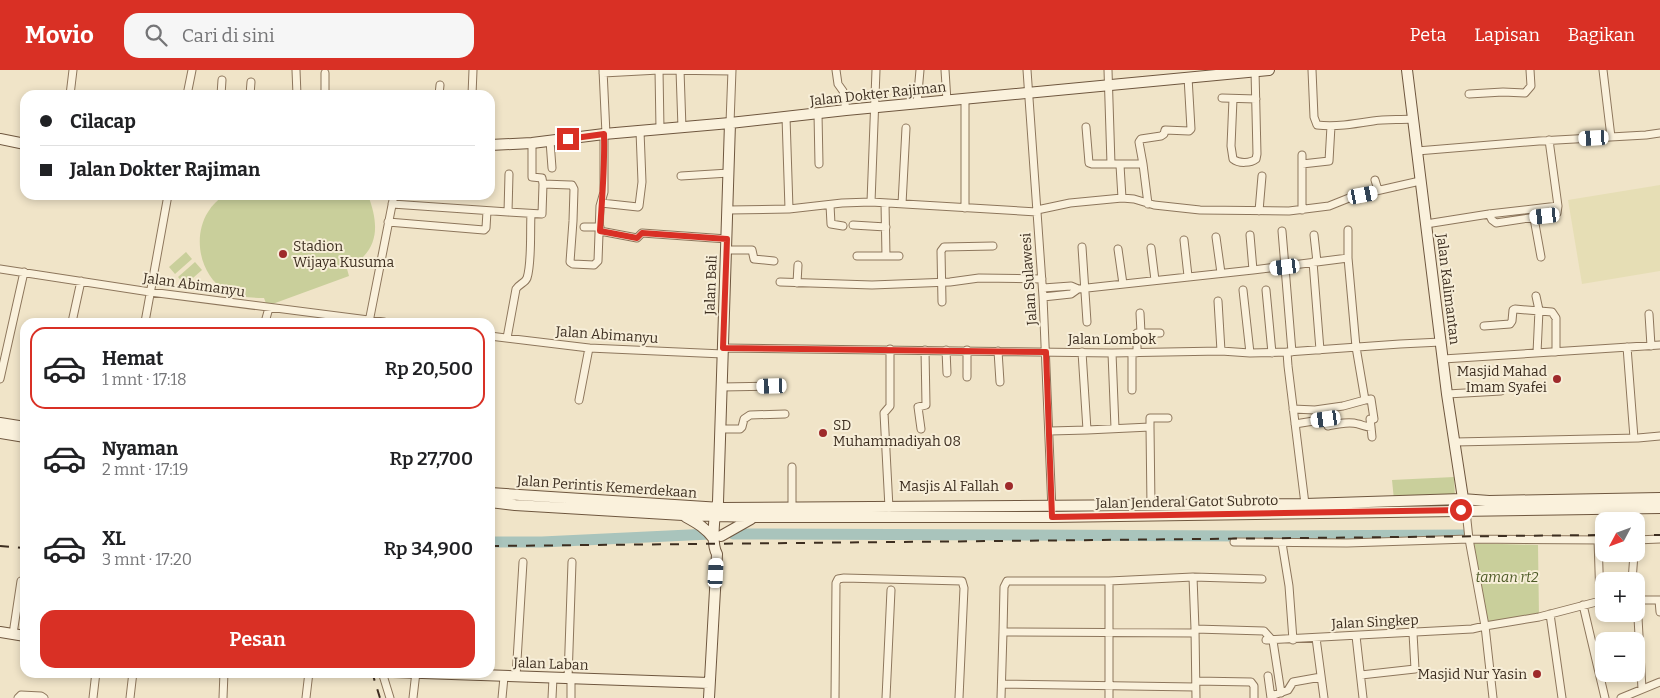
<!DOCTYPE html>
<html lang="id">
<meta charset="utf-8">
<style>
:root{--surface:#fff;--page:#f6f6f6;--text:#202124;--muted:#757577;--line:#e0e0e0;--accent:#d93025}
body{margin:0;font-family:Bitter,serif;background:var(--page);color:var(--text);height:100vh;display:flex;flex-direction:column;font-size:19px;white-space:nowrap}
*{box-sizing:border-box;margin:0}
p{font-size:16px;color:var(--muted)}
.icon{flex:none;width:28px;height:28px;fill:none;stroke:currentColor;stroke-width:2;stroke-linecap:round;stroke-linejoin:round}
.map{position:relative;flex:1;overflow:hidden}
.sheet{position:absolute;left:20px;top:248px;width:475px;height:360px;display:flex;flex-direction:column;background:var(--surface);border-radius:15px;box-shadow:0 2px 8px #0003}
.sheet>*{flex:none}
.hud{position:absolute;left:20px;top:20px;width:475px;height:110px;border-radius:15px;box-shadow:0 2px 8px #0003;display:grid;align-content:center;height:110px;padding:0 20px;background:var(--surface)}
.needle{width:32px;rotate:229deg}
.tools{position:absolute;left:1595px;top:442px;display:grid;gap:10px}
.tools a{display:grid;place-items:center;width:50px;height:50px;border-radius:10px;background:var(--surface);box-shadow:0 2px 8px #0003;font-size:25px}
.end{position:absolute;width:22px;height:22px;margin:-11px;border:6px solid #d93025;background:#fff;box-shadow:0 0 0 2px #fff}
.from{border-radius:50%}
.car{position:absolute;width:15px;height:30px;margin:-15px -8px;border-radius:6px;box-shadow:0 0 4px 1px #0007;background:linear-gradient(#fff 24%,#345 0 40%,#fff 0 76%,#345 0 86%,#fff 0)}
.hud b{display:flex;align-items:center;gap:18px;height:48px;font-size:19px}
.hud b+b{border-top:1px solid var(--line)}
.hud i{width:12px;height:12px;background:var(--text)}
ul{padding:9px 0 0;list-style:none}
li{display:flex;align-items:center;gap:15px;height:82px;margin:0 10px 8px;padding:0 10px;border:2px solid transparent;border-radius:15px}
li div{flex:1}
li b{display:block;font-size:19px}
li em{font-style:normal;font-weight:600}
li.active{border-color:var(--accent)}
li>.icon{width:45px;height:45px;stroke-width:1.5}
.action{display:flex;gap:10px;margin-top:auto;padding:10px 20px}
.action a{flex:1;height:58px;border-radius:15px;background:var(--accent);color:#fff;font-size:20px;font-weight:600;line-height:58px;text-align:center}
header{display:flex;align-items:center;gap:30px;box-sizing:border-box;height:70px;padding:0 25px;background:var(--accent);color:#fff}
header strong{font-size:24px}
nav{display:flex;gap:28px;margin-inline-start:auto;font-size:18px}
.search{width:350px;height:45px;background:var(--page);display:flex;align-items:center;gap:12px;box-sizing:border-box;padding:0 18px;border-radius:15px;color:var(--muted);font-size:19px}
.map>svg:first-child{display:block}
.farmland{fill:#e6deb5}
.green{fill:#c9cf9b}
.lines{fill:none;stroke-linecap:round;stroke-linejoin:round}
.river{stroke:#a9c4bc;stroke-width:11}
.street-casing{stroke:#8d765c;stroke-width:9}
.secondary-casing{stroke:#6f573f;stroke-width:12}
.street{stroke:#faf1dc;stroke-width:7}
.secondary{stroke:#faf1dc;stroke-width:10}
.rail{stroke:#3d2e20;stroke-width:2;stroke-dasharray:9 9;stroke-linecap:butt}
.route{stroke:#d93025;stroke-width:6}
.poi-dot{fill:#9e2a2b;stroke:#f7eed8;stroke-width:2}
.labels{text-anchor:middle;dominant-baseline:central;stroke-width:4;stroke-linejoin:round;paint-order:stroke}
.street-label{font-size:14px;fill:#3d2e20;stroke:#f7eed8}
.poi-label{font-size:14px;fill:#3d2e20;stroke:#f7eed8;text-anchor:end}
.park-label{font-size:14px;font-style:italic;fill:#4d5a26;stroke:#f7eed8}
</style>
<header>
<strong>Movio</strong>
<div class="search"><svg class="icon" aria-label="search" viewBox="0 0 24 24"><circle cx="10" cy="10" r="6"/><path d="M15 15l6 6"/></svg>Cari di sini</div>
<nav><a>Peta</a><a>Lapisan</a><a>Bagikan</a></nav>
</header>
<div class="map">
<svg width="1660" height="628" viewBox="0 0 1660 628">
<rect width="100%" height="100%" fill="#f0e4c8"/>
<path class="farmland" d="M1660 115V201L1582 214 1568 130Z"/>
<path class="green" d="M224 125H368C380 157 379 181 347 199L349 206 267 236 264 228C251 228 238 227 226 221 200 206 192 167 208 142 212 135 218 130 224 125Z
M186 182 192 189 175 204 169 197Z
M195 192 202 200 185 215 178 207Z
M1454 407 1455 428 1394 430 1392 410Z
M1469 473 1538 475 1539 547 1485 556Z"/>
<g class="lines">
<path class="river" d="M733 464 1247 466 1463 465
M490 472H542L710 464"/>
<g class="street-casing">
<path id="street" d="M296 0 297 25
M603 0 606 64
M659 0 660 59
M680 0 682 58
M836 0 838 14 843 21 846 40
M945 0 947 31
M1027 0 1043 227 1052 440
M1108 0 1111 94H1143L1148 134
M1312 0 1314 47 1317 55C1336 57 1354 54 1373 51 1385 49 1399 50 1412 49
M1603 0 1611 67
M325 3V25
M603 3 659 0 732 1
M1469 24 1503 22 1525 23 1531 16 1530 0
M70 25 73 0
M187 25 192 0
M221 25 222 10
M250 25 251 12
M439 25 440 15
M472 25 473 0
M1222 28 1256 29
M1233 29 1231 76 1233 89C1239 94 1251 93 1256 89L1257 84 1255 1
M917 34 920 0
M818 44 819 94
M786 47 789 139
M730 53 732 0
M1086 57 1089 93 1092 94H1111
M550 71 552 98
M532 73V107L542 108 543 114 570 115H572L574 119 573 151 570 192 573 194 594 195 598 191 600 136 604 122V64
M1417 81 1539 71 1646 65 1660 63
M1143 94 1139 72 1141 69 1161 66 1164 64 1165 60 1189 61 1191 59 1188 7
M1302 94 1329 91 1331 56
M1120 95 1122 128
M681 106 729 103
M1375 110 1378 120
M871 132 876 0
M601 133 638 137 639 136 642 112 640 61
M885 133 886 186
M392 134 508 142 509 104
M902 134 906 58
M830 135 831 154 843 156
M965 138V29
M728 140 789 139 842 133 871 132 1037 142
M1037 140 1070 133 1122 128 1134 129 1154 135 1200 140 1289 141 1329 136 1354 126 1420 111
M1302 140V85
M1259 141 1262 106
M508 142 542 144 543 114
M1533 143 1541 187
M1489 144 1492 150 1496 153 1556 144 1557 143 1558 136 1549 70
M388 152 484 160 486 158 487 141
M1426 154 1489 144 1558 136
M853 155 886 157
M584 157H600
M600 161 637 168 642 163 727 169
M1282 161 1292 282
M1250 165 1253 200
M1314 165 1317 192
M1216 167 1221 203
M1184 170 1188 206
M1082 177 1087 252
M1151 178 1155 210
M1118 179 1123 214
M726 180H752L754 189 774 191
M857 186H899
M1313 192 1320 280
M0 199 150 222 384 252
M780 212 872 215 950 212 979 208 1042 209
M797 213 798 195
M1043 218 1071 216 1078 219 1071 224 1043 227
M1078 219 1253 200 1348 188
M1243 220 1250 283
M1266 220 1272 283
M1536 226 1539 240 1537 283
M1218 231 1221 281
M942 232 941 181 944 177 993 176
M1140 243 1141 263
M1649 244 1651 276
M72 252 81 211
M145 252 168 125
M265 252 269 238
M369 252 394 125
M1484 256 1510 254 1512 251 1513 240 1515 239 1552 242 1556 248V282
M490 266 589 278 723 284
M507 268 516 219C519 214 525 213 527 208 532 193 530 161 531 144
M1627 277 1634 368
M723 278 1112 283 1221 281 1250 283 1287 282 1400 274 1441 272
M946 280 947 303
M998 281 1000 312
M1082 282 1087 360 1150 357V348H1168
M1287 282 1288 296 1305 434
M1112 283 1115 358
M1137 283V263H1160
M1443 289 1660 275
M967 307V280
M0 309 24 202
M722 317 772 316
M1132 320V283
M1447 324 1501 321
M579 330 589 278
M1365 330 1371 329 1374 349H1370L1371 357
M1293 339 1315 340 1343 336 1365 330 1356 277 1348 188V160
M1295 354 1326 349 1328 356C1337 354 1349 351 1358 354 1363 355 1365 357 1371 357L1372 367
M1150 357 1151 436
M720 359H740L742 357 744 349 750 345 785 344
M921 359 918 337 926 335 925 280
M1050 361 1087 360
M1455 372 1638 368 1660 366
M792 397V438
M889 438 884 343 890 336V279
M1466 441 1469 469 1485 556 1493 628
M1598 470 1600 530
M1636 470 1660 469
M1234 472 1347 473 1469 469 1604 470
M1282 473 1289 516 1293 570
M1193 507 1262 509
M1632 511 1634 484
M1636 530H1660
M1637 530 1642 619
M1659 530 1660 542
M1583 535 1605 628
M1550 544 1562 628
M1195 559 1264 561 1273 571
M1003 562 1004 517 1007 511H1109
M13 564 21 511
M1356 566 1363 628
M1316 568 1324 628
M1266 570 1472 559 1485 556 1539 547 1604 530
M1273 571 1281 623
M382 602 390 628
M1361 605 1415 599 1413 563
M1268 606 1271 628
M516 607 523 492
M568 608 572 492
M1196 611 1251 612 1254 616V628
M1002 614 1195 617
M1271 626 1288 620 1293 612 1321 607
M18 628 21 625 41 626 44 628
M93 628 96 602
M130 628 133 602
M223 628 224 602
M306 628 309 602
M413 628 416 602
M502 628 504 607
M552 628 553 608
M571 628V608
M835 628 836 513 838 509 844 508 962 511 964 518 959 628
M886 628 891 520
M1001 628 1003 562 1195 563
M1109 628V511L1193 507 1195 559 1196 628
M1621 628 1660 612"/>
</g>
<g class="secondary-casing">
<path id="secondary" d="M1407 0 1447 324 1464 435
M0 69 25 74
M490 75 532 73 604 64 730 53 846 40 1269 0
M0 353 25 357
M0 363 25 367
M490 423 721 438 1305 434 1462 429 1489 431 1660 428
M490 432 515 435 683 445 754 447H1052L1660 438
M686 447C697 453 706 458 714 469
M721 466 751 449
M0 562 25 566
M393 602 709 613
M709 628 717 484C711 474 714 443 718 432L730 53"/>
</g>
<use href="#street" class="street"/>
<use href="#secondary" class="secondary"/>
<path class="rail" d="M1636 465H1660
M0 476 25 478
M490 476 1604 465
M372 602 380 628"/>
</g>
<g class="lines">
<path class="route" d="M568 69 604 64C605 98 602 128 600 161L637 168 642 163 727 169 723 278 1046 282 1052 447 1461 440"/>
</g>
<g class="poi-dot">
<circle cx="283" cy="184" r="5"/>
<circle cx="1557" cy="309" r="5"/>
<circle cx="823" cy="363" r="5"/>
<circle cx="1009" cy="416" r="5"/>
<circle cx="1537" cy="604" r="5"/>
</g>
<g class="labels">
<g class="street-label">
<text transform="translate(878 24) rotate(-6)">Jalan Dokter Rajiman</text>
<text transform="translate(1029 209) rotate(-94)">Jalan Sulawesi</text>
<text transform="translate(194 215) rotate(8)">Jalan Abimanyu</text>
<text transform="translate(711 215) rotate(-88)">Jalan Bali</text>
<text transform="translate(1448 219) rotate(83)">Jalan Kalimantan</text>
<text transform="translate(607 265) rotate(4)">Jalan Abimanyu</text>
<text x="1112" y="269">Jalan Lombok</text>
<text transform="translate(607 417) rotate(4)">Jalan Perintis Kemerdekaan</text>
<text transform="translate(1187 432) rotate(-1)">Jalan Jenderal Gatot Subroto</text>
<text transform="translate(1375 552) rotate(-3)">Jalan Singkep</text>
<text transform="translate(551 594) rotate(2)">Jalan Laban</text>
</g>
<g class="poi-label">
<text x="293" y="176" text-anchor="start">Stadion<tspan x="293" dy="16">Wijaya Kusuma</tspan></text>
<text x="1547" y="301">Masjid Mahad<tspan x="1547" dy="16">Imam Syafei</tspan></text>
<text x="833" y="355" text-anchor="start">SD<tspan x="833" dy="16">Muhammadiyah 08</tspan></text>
<text x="999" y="416">Masjis Al Fallah</text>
<text x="1527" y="604">Masjid Nur Yasin</text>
</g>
<g class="park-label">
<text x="1507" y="507">taman rt2</text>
</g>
</g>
</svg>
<div class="tools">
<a><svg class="needle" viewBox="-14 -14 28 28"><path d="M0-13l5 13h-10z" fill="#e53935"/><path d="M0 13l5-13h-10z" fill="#757577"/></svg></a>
<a>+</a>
<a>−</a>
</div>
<i class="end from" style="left:1461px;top:440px"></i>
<i class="end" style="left:568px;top:69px"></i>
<i class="car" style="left:1594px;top:68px;rotate:267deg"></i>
<i class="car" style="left:1363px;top:125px;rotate:79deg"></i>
<i class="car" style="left:1545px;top:146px;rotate:264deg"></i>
<i class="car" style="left:1285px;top:197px;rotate:263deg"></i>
<i class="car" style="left:772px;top:316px;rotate:268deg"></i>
<i class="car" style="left:1326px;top:349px;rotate:262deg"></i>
<i class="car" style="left:716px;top:503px;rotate:3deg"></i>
<div class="hud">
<b><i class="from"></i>Cilacap</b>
<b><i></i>Jalan Dokter Rajiman</b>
</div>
<section class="sheet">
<ul>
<li class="active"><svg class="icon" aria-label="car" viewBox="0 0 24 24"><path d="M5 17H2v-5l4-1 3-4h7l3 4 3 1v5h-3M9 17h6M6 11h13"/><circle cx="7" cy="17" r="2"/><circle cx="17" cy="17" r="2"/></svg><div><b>Hemat</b><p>1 mnt · 17:18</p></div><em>Rp 20,500</em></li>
<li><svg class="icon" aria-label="car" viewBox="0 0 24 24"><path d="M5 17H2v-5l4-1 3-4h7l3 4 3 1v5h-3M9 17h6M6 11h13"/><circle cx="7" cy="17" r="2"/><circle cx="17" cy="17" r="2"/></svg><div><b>Nyaman</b><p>2 mnt · 17:19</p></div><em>Rp 27,700</em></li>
<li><svg class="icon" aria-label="car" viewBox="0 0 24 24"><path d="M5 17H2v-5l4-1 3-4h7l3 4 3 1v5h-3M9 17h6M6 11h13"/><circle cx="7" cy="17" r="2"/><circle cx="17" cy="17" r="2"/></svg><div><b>XL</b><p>3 mnt · 17:20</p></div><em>Rp 34,900</em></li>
</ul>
<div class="action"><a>Pesan</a></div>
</section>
</div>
